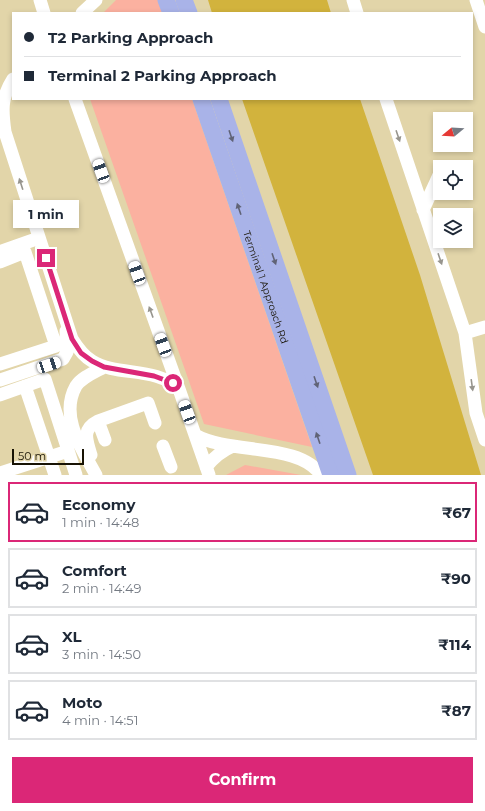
<!DOCTYPE html>
<meta charset="utf-8">
<style>
:root{--surface:#fff;--page:#f6f6f7;--text:#1f2937;--muted:#747a83;--line:#e0e1e3;--accent:#db2777}
body{margin:0;font-family:Montserrat,sans-serif;background:var(--page);color:var(--text);height:100vh;display:flex;flex-direction:column;font-size:15px;white-space:nowrap}
*{box-sizing:border-box;margin:0}
p{font-size:13px;color:var(--muted)}
.icon{flex:none;width:22px;height:22px;fill:none;stroke:currentColor;stroke-width:2;stroke-linecap:round;stroke-linejoin:round}
.map{position:relative;height:475px;overflow:hidden}
.details{display:flex;flex-direction:column;background:var(--surface);flex:1}
.details>*{flex:none}
.hud{position:absolute;left:12px;top:12px;width:461px;height:88px;border-radius:0px;box-shadow:0 2px 6px #0003;display:grid;align-content:center;height:88px;padding:0 12px;background:var(--surface)}
.needle{width:26px;rotate:252deg}
.tools{position:absolute;left:433px;top:112px;display:grid;gap:8px}
.tools a{display:grid;place-items:center;width:40px;height:40px;border-radius:0px;background:var(--surface);box-shadow:0 2px 6px #0003;font-size:20px}
.scale{position:absolute;left:12px;bottom:10px;width:72px;box-sizing:border-box;padding-left:4px;border:2px solid #181304;border-top:0;font-size:11px;line-height:14px;white-space:nowrap;color:#181304;-webkit-text-stroke:3px #e2d5a9;paint-order:stroke}
.end{position:absolute;width:18px;height:18px;margin:-9px;border:5px solid #db2777;background:#fff;box-shadow:0 0 0 2px #fff}
.from{border-radius:50%}
.bubble{position:absolute;height:28px;border-radius:0px;background:var(--surface);box-shadow:0 2px 6px #0003;font-size:13px;font-weight:700;line-height:28px;text-align:center}
.car{position:absolute;width:12px;height:24px;margin:-12px -6px;border-radius:5px;box-shadow:0 0 3px 1px #0007;background:linear-gradient(#fff 24%,#345 0 40%,#fff 0 76%,#345 0 86%,#fff 0)}
.hud b{display:flex;align-items:center;gap:14px;height:38px;font-size:15px}
.hud b+b{border-top:1px solid var(--line)}
.hud i{width:10px;height:10px;background:var(--text)}
ul{padding:7px 0 0;list-style:none}
li{display:flex;align-items:center;gap:12px;height:60px;margin:0 8px 6px;padding:0 4px;border:2px solid var(--line);border-radius:0px}
li div{flex:1}
li b{display:block;font-size:15px}
li em{font-style:normal;font-weight:700}
li.current{border-color:var(--accent)}
li>.icon{width:36px;height:36px;stroke-width:1.5}
.button{display:flex;gap:8px;margin-top:auto;padding:8px 12px}
.button a{flex:1;height:46px;border-radius:0px;background:var(--accent);color:#fff;font-size:16px;font-weight:700;line-height:46px;text-align:center}
.map>svg:first-child{display:block}
.green{fill:#fbb1a0}
.water{fill:#d2b33d}
.lines{fill:none;stroke-linecap:round;stroke-linejoin:round}
.minor{stroke:#fff;stroke-width:13}
.major{stroke:#a9b3e8;stroke-width:17}
.oneway{fill:#606376}
.oneway2{fill:#97958e}
.route{stroke:#db2777;stroke-width:5}
.labels{text-anchor:middle;dominant-baseline:central;stroke-width:3.5;stroke-linejoin:round;paint-order:stroke}
.street-label{font-size:10px;fill:#181304;stroke:#e2d5a9}
</style>
<div class="map">
<svg width="485" height="475" viewBox="0 0 485 475">
<rect width="100%" height="100%" fill="#e2d5a9"/>
<path class="green" d="M116 0H158L162 13H103Z
M90 99H192L312 447 204 424Z
M245 465 301 475H226Z"/>
<path class="water" d="M208 0H327L331 13H212Z
M242 99H360L420 275 481 475H373Z"/>
<g class="lines">
<path class="minor" d="M40 0 44 13
M353 0 357 13
M476 0 485 27
M82 13 96 0
M13 79C1 98 2 110 5 132L72 339C77 347 83 356 92 361 118 377 155 366 179 389L209 475
M75 99 179 389
M386 99 465 333 476 413 485 440
M423 210 440 173
M0 255 2 251 39 238
M0 262 25 252 56 346 0 364
M465 333 485 327
M0 380 63 359 67 352 66 331
M25 386 55 475
M0 395 45 379 76 475
M195 435C230 455 299 442 321 475
M105 440 98 421 148 403 155 423
M163 446 171 467
M91 455C86 439 82 429 98 421
M206 467C214 457 221 451 233 446
M0 473 68 451
M96 475C82 449 59 416 76 386 82 377 95 372 104 367"/>
<g class="major">
<path d="M166 0 171 13"/>
<path d="M184 0 189 13"/>
<path id="s1" d="M201 99 331 475"/>
<path d="M219 99 348 475"/>
</g>
</g>
<defs><path id="oneway-solid" d="M-6-.8H1V-3.2L6.5 0L1 3.2V.8H-6Z"/></defs>
<g class="oneway">
<use href="#oneway-solid" transform="translate(231 136) rotate(71)"/>
<use href="#oneway-solid" transform="translate(239 209) rotate(-109)"/>
<use href="#oneway-solid" transform="translate(274 259) rotate(71)"/>
<use href="#oneway-solid" transform="translate(316 382) rotate(71)"/>
<use href="#oneway-solid" transform="translate(318 438) rotate(-109)"/>
</g>
<g class="oneway2">
<use href="#oneway-solid" transform="translate(398 136) rotate(71)"/>
<use href="#oneway-solid" transform="translate(21 184) rotate(-108)"/>
<use href="#oneway-solid" transform="translate(440 259) rotate(71)"/>
<use href="#oneway-solid" transform="translate(151 312) rotate(-110)"/>
<use href="#oneway-solid" transform="translate(472 385) rotate(82)"/>
</g>
<g class="lines">
<path class="route" d="M46 258 72 339 81 353 92 361 104 367 154 376 173 383"/>
</g>
<g class="labels">
<g class="street-label">
<text stroke="none"><textPath href="#s1" startOffset="199">Terminal 1 Approach Rd</textPath></text>
</g>
</g>
</svg>
<div class="tools">
<a><svg class="needle" viewBox="-14 -14 28 28"><path d="M0-13l5 13h-10z" fill="#e53935"/><path d="M0 13l5-13h-10z" fill="#747a83"/></svg></a>
<a><svg class="icon" aria-label="locate" viewBox="0 0 24 24"><circle cx="12" cy="12" r="6"/><path d="M12 2v4M12 18v4M2 12h4M18 12h4"/></svg></a>
<a><svg class="icon" aria-label="layers" viewBox="0 0 24 24"><path d="M12 4l9 5-9 5-9-5zM3 14l9 5 9-5"/></svg></a>
</div>
<div class="scale">50 m</div>
<i class="end from" style="left:173px;top:383px"></i>
<i class="end" style="left:46px;top:258px"></i>
<div class="bubble" style="left:13px;top:200px;width:66px">1 min</div>
<i class="car" style="left:101px;top:171px;rotate:340deg"></i>
<i class="car" style="left:137px;top:273px;rotate:340deg"></i>
<i class="car" style="left:163px;top:345px;rotate:340deg"></i>
<i class="car" style="left:49px;top:365px;rotate:72deg"></i>
<i class="car" style="left:187px;top:412px;rotate:340deg"></i>
<div class="hud">
<b><i class="from"></i>T2 Parking Approach</b>
<b><i></i>Terminal 2 Parking Approach</b>
</div>
</div>
<section class="details">
<ul>
<li class="current"><svg class="icon" aria-label="car" viewBox="0 0 24 24"><path d="M5 17H2v-5l4-1 3-4h7l3 4 3 1v5h-3M9 17h6M6 11h13"/><circle cx="7" cy="17" r="2"/><circle cx="17" cy="17" r="2"/></svg><div><b>Economy</b><p>1 min · 14:48</p></div><em>₹67</em></li>
<li><svg class="icon" aria-label="car" viewBox="0 0 24 24"><path d="M5 17H2v-5l4-1 3-4h7l3 4 3 1v5h-3M9 17h6M6 11h13"/><circle cx="7" cy="17" r="2"/><circle cx="17" cy="17" r="2"/></svg><div><b>Comfort</b><p>2 min · 14:49</p></div><em>₹90</em></li>
<li><svg class="icon" aria-label="car" viewBox="0 0 24 24"><path d="M5 17H2v-5l4-1 3-4h7l3 4 3 1v5h-3M9 17h6M6 11h13"/><circle cx="7" cy="17" r="2"/><circle cx="17" cy="17" r="2"/></svg><div><b>XL</b><p>3 min · 14:50</p></div><em>₹114</em></li>
<li><svg class="icon" aria-label="car" viewBox="0 0 24 24"><path d="M5 17H2v-5l4-1 3-4h7l3 4 3 1v5h-3M9 17h6M6 11h13"/><circle cx="7" cy="17" r="2"/><circle cx="17" cy="17" r="2"/></svg><div><b>Moto</b><p>4 min · 14:51</p></div><em>₹87</em></li>
</ul>
<div class="button"><a>Confirm</a></div>
</section>
